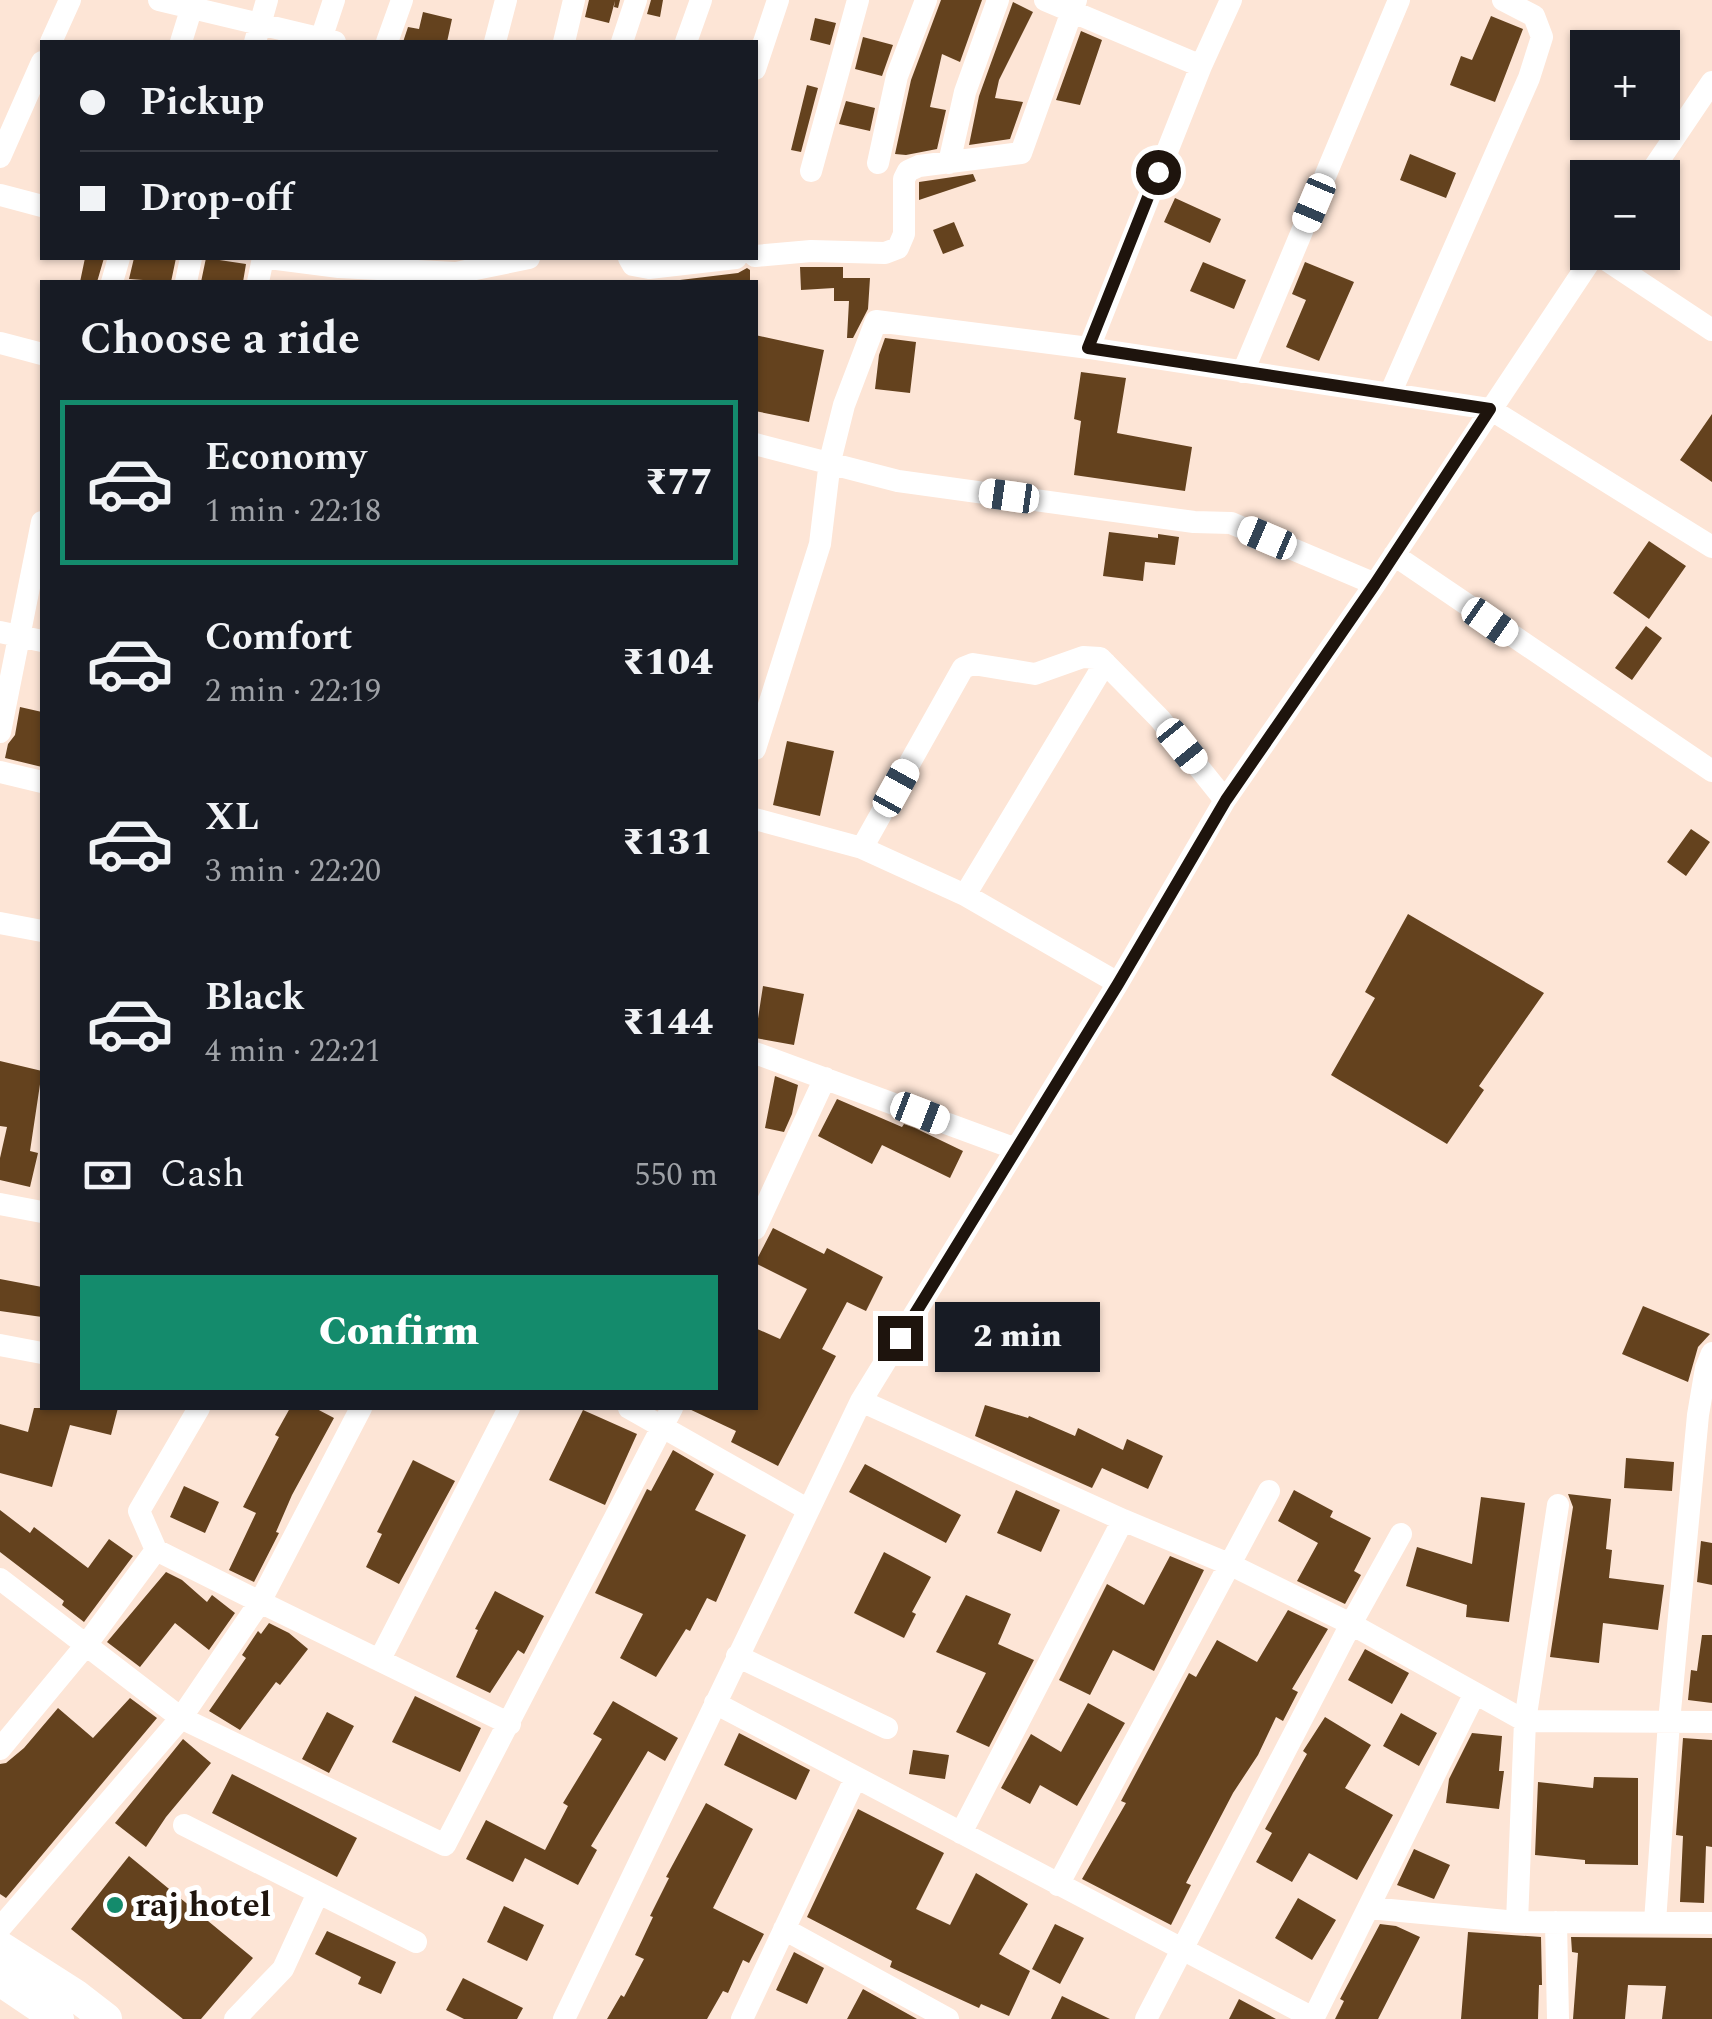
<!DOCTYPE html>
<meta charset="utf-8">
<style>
:root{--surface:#171b24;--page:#242831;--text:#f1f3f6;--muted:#9ea1a6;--line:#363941;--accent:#148b6c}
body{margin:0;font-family:Spectral,serif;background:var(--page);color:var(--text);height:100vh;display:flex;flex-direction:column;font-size:38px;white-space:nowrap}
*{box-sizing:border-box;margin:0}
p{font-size:32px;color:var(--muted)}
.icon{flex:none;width:55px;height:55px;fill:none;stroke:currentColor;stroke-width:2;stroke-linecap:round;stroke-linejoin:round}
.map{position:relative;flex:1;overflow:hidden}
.sheet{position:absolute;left:40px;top:280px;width:718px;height:1130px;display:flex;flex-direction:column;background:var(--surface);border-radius:0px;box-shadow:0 2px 8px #0004}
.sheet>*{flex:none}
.guide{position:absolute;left:40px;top:40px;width:718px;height:220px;border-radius:0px;box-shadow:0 2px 8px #0004;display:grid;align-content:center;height:220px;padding:0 40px;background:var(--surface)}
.controls{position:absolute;left:1570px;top:30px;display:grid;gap:20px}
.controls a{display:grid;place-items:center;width:110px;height:110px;border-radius:0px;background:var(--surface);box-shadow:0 2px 8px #0004;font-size:50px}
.end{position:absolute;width:45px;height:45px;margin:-22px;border:12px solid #1e140d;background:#fff;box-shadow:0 0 0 5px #fff}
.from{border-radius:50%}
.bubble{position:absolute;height:70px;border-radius:0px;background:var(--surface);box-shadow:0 2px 8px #0004;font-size:32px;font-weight:800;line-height:70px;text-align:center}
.car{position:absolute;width:30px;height:60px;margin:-30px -15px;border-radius:12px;box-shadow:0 0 8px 2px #0007;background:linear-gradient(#fff 24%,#345 0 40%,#fff 0 76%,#345 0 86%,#fff 0)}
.guide b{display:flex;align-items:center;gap:35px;height:95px;font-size:38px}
.guide b+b{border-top:2px solid var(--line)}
.guide i{width:25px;height:25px;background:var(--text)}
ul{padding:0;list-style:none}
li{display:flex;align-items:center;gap:30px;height:165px;margin:0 20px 15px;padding:0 20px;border:5px solid transparent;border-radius:0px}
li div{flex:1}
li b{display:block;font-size:38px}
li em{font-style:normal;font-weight:800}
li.selected{border-color:var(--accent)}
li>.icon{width:90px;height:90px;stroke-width:1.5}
h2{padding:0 40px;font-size:45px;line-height:120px}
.pay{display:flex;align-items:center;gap:25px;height:110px;padding:0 40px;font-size:38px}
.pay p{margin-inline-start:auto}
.cta{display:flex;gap:20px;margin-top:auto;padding:20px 40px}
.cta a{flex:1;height:115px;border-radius:0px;background:var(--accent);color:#fff;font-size:40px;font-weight:800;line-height:115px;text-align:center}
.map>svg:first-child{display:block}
.building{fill:#64421e}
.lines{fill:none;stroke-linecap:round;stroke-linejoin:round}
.minor{stroke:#fff;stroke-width:22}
.secondary{stroke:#fff;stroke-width:32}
.route{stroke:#1e140d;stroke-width:12}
.poi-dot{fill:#148b6c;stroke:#fff;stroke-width:4}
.labels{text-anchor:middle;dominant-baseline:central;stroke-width:10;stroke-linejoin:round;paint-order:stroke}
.poi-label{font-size:35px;font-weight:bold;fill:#1e140d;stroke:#fff;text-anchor:start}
</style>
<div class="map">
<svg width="1712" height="2019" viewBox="0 0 1712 2019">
<rect width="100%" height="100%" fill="#fde5d6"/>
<path class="building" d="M589 0H620L618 8 614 7 615 1 609 23 585 17Z
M651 0H663L660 17 647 14Z
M941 0H982L960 62 942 54 930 107 946 110 937 149 906 155 895 154 911 80Z
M1013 2 1033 12 999 80 995 98 1023 102 1010 139 969 145 979 96Z
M423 12 452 19 447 42H403L408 27 419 29Z
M1491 16 1523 29 1495 102 1450 85 1461 56 1472 60Z
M815 18 836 23 830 45 810 40Z
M1081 31 1102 40 1080 105 1056 100Z
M863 37 893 45 882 76 855 69Z
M807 85 818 88 801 152 791 150Z
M846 101 875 108 870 131 839 124Z
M1410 154 1456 173 1446 198 1400 180Z
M973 174 976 181 919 200V182Z
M1175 198 1221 219 1210 243 1164 222Z
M954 222 964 246 943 254 933 230Z
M85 258H104L97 282H80Z
M134 258H176L171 282 129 279Z
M206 258 246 264 243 282 217 280 216 282H201Z
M1203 262 1246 280 1234 309 1190 291Z
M1305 262 1354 282 1319 361 1286 347 1306 300 1292 294Z
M800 267H843V278H870L868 309 853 338H847L849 301H834V288L801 290Z
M747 268 750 270V282H680V280L738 273Z
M755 335 824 350 809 422 755 411Z
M885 338 916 342 910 393 875 389 879 355Z
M1081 372 1126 378 1117 433 1192 447 1185 491 1074 475 1081 421 1074 419Z
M1712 414V482L1680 460Z
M1109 532 1158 538V534L1179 537 1175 565 1145 562 1143 581 1103 576Z
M1649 541 1686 566 1649 619 1613 593Z
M1646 626 1662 638 1632 680 1615 668Z
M20 707 42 712V767L5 758 8 744 15 735Z
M787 741 834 751 820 816 773 805Z
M1691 829 1710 842 1686 876 1667 862Z
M1408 914 1544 993 1479 1086 1484 1090 1447 1144 1331 1075 1375 998 1365 992Z
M763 986 804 994 794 1045 755 1038Z
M0 1061 42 1071 30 1151 38 1153 30 1187 0 1180V1158L7 1127 0 1126Z
M775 1076 798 1085 792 1114 784 1132 765 1128Z
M837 1099 902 1127 904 1124 915 1128 963 1151 950 1178 882 1145 872 1164 818 1136Z
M773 1228 824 1254 827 1248 883 1277 866 1311 847 1302 822 1349 836 1356 778 1466 731 1442 736 1431 687 1408H755V1328L780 1339 807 1289 755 1263Z
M0 1279 42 1287V1317L0 1311Z
M1643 1306 1710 1334 1698 1347 1688 1382 1622 1354Z
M985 1405 1028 1418 1029 1416 1075 1436 1078 1428 1123 1450 1127 1439 1163 1456 1148 1489 1102 1468 1092 1488 975 1436Z
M34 1408H118L111 1435 70 1425 52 1487 0 1473V1424L28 1432Z
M290 1408H315L334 1418 292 1495 276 1532 279 1533 254 1582 229 1570 256 1513 243 1507 279 1437 275 1435Z
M583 1410 637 1434 605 1505 549 1480Z
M673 1450 714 1474 695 1510 746 1535 716 1602 707 1598 690 1631 686 1629 656 1677 620 1658 643 1614 595 1593 647 1489 651 1491Z
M1626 1458 1674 1462 1672 1491 1624 1488Z
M413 1460 455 1481 399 1584 366 1567 382 1534 377 1532Z
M865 1464 961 1515 946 1543 849 1492Z
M184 1486 219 1502 205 1533 170 1517Z
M1016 1490 1060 1510 1041 1552 997 1533Z
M1294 1490 1333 1511 1330 1517 1371 1538 1354 1571 1361 1575 1345 1604 1297 1581 1318 1543 1278 1521Z
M1568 1494 1611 1499 1606 1549 1612 1550 1609 1578 1664 1585 1658 1630 1603 1623 1599 1663 1550 1657 1573 1507Z
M1481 1497 1525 1503 1509 1622 1466 1617 1467 1605 1406 1586 1417 1547 1472 1564Z
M0 1510 30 1533 34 1527 88 1568 109 1539 133 1556 84 1622 62 1605 64 1601 0 1552Z
M1701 1541 1712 1543V1585L1697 1582Z
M884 1552 931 1577 912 1612 916 1614 904 1638 854 1613Z
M1170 1556 1204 1570 1154 1671 1113 1650 1090 1695 1059 1680 1107 1584 1144 1605Z
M166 1572 182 1580 207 1602 212 1595 235 1613 209 1650 175 1623 140 1667 107 1642Z
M495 1591 544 1616 524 1654 518 1650 490 1693 456 1677 478 1630 475 1629Z
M966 1595 1011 1614 998 1644 1034 1660 989 1747 956 1732 986 1673 936 1652Z
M1288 1610 1328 1629 1292 1689 1298 1692 1283 1721 1276 1717 1258 1755 1233 1793 1186 1883 1191 1885 1171 1925 1082 1879 1126 1803 1121 1801 1189 1673 1196 1677 1217 1640 1257 1662Z
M269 1623 289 1633 308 1649 280 1685 276 1682 240 1730 209 1711 246 1658 242 1655 258 1631 261 1634Z
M1702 1635H1712V1703L1688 1700 1691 1670 1697 1671Z
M1365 1649 1409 1673 1392 1704 1348 1680Z
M415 1696 481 1728 460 1772 392 1742Z
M130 1698 157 1718 6 1898 0 1894V1764L6 1763 24 1748 58 1708 93 1738Z
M613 1701 678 1738 665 1761 648 1751 591 1846 597 1850 578 1885 525 1858 513 1882 466 1859 486 1820 545 1850 568 1806 563 1803 602 1739 593 1734Z
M1088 1703 1125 1723 1077 1806 1040 1785 1030 1804 1001 1788 1031 1734 1061 1752Z
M327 1712 354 1726 329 1773 302 1759Z
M1401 1713 1437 1733 1419 1766 1383 1746Z
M1325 1717 1371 1745 1345 1788 1393 1815 1357 1880 1309 1853 1292 1882 1256 1862 1272 1833 1265 1829 1307 1754 1303 1751Z
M739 1733 810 1770 796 1800 724 1765Z
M1472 1733 1502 1736 1499 1771H1504L1499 1809 1446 1803 1449 1779Z
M1683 1738 1712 1740V1847L1706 1846 1704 1903 1680 1902 1683 1836 1676 1835Z
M183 1739 211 1763 166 1817 146 1847 115 1823Z
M913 1750 949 1755 945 1779 909 1774Z
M232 1774 357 1838 337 1877 212 1813Z
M1594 1777 1638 1778V1865L1585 1864V1860L1535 1855 1538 1782 1593 1788Z
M706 1803 753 1829 713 1908 764 1934 749 1963 743 1960 728 1993 723 1991 707 2019H607L621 1995 624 1997 644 1959 635 1955 653 1917 650 1916 669 1878 666 1877Z
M858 1809 944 1853 916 1909 950 1925 976 1873 1028 1904 999 1954 1030 1971 1009 2016 981 2004 979 2008 890 1967 892 1961 807 1917Z
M1414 1849 1450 1865 1434 1899 1397 1885Z
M129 1856 253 1958 201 2019H183L71 1929Z
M1298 1898 1336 1920 1312 1960 1275 1938Z
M504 1906 544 1925 527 1961 487 1942Z
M1055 1924 1084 1938 1060 1984 1032 1969Z
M1380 1924 1396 1926 1420 1937 1378 2019H1335L1344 2001 1340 1999Z
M327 1931 396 1962 381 1994 358 1984 361 1977 315 1954Z
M1468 1932 1541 1937 1542 1985H1539L1538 2019H1461Z
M1571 1937 1712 1938V2019H1662L1666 1986 1628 1985 1625 2019H1573L1578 1953 1572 1952Z
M794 1952 824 1968 807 2004 776 1990Z
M463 1978 523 2008 517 2019H464L446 2010Z
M863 1989 917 2019H847Z
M1062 1996 1110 2019H1051Z
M1239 1999 1276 2019H1229Z"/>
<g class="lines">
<path class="minor" d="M159 0 335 42
M1045 0 1201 66
M1231 0 1201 66 1089 348 1490 409 1712 547
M51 42 70 0
M181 42 194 0
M255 42 267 0
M320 42 334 0
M387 42 402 0
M495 42 506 0
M564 42 574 0
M622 42 636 0
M686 42 701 0
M755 69 778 0
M0 157 42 62
M878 163 897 76 926 0
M949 163 965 92 998 0
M811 171 858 0
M1647 178 1712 82
M0 195 42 206
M1596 253 1712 330
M755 256 811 251 885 253 898 248 904 234V179L908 171 919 166 1021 153 1076 0
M269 258 339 267 456 273 529 258
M629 258 633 265 649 268 736 258
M112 282 119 258
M186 282 191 258
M258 282 263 258
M0 343 42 354
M1243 372 1399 0
M1390 394 1529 78 1542 37 1534 16 1503 0
M755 444 898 481 1194 522 1231 523 1375 584
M1394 555 1712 771
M0 632 42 641
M0 732 42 522
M755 749 820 544 830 461 844 405 876 321 1089 348
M0 772 42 782
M755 819 862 848 965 895 1118 983
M862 848 963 668 973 664 1035 674 1083 657 1100 658 1160 719 1225 800
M965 895 1105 663
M0 923 42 931
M755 1053 1016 1149
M0 1204 42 1212
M755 1229 825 1078
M0 1345 42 1353
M861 1401 1123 1520 1231 1565 1351 1624 1525 1721 1712 1722
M361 1408 260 1602 510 1724
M629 1408 807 1509
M156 1550 139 1511 199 1408
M0 1579 181 1718 445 1845 672 1408
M737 1656 887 1728
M380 1659 509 1408
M715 1703 1313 2018
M0 1749 86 1645 156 1550 260 1602 181 1718 0 1928
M184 1825 416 1942
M961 1833 1123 1520
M1058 1885 1269 1491
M1369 1908 1517 1922 1712 1923
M1517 1922 1525 1721 1558 1505
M1556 1922 1558 2019
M1655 1922 1669 1722 1698 1415 1706 1368 1712 1353
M784 1929 948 2019
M235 2019 283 1969 318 1893
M564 2019 861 1401 1118 983 1225 800 1375 584 1596 252
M742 2019 855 1779
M1146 2019 1351 1624 1401 1534
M1313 2019 1475 1693"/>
<path class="secondary" d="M0 1947 75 1995 106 2019
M0 1980 58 2019"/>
</g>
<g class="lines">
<path class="route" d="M900 1338 1118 984 1226 800 1375 584 1490 409 1088 348 1158 172"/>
</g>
<circle class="poi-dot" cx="115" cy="1905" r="10"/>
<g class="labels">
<g class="poi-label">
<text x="135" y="1905">raj hotel</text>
</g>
</g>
</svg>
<div class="controls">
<a>+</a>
<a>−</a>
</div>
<i class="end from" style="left:1158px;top:172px"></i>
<i class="end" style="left:900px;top:1338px"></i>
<div class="bubble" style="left:935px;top:1302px;width:165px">2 min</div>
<i class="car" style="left:1314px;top:203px;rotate:203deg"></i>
<i class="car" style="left:1009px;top:496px;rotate:278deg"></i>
<i class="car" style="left:1267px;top:538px;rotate:293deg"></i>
<i class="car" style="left:1490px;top:622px;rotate:125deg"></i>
<i class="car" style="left:1182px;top:746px;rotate:141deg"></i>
<i class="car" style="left:896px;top:788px;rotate:29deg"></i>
<i class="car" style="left:920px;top:1113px;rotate:111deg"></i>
<div class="guide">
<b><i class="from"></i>Pickup</b>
<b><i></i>Drop-off</b>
</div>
<section class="sheet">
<h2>Choose a ride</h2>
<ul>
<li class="selected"><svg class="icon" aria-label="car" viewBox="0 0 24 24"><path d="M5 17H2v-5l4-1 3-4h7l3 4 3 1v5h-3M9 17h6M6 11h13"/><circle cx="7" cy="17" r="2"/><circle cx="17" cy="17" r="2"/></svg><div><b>Economy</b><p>1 min · 22:18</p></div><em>₹77</em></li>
<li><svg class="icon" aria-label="car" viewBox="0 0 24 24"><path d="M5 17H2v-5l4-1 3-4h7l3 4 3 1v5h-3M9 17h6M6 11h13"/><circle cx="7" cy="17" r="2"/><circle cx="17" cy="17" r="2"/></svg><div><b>Comfort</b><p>2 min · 22:19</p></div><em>₹104</em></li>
<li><svg class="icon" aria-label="car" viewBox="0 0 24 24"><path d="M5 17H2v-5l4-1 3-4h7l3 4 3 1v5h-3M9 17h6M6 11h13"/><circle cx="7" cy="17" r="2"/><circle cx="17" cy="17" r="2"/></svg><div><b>XL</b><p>3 min · 22:20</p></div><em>₹131</em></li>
<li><svg class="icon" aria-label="car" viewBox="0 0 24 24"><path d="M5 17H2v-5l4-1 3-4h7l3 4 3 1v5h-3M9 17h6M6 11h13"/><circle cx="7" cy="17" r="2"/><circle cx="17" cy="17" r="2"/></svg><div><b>Black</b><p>4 min · 22:21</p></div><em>₹144</em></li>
</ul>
<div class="pay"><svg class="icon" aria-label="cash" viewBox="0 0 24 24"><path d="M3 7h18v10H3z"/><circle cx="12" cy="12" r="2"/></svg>Cash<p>550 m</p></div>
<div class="cta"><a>Confirm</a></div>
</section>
</div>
